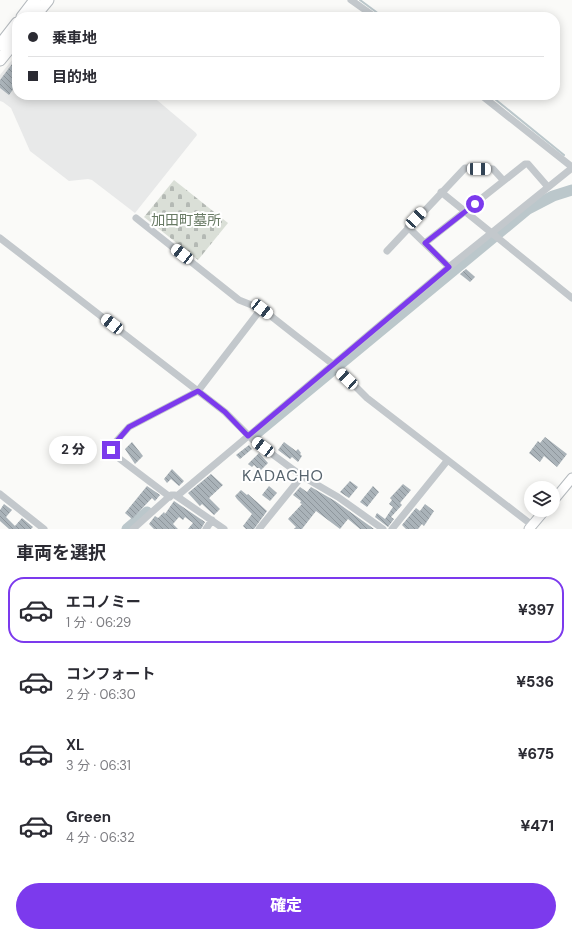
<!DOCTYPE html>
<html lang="ja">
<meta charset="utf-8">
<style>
:root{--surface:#fff;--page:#f7f7f7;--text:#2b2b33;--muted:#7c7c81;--line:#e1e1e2;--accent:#7c3aed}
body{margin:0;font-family:"DM Sans","Noto Sans JP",sans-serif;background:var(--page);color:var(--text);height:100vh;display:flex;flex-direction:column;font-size:15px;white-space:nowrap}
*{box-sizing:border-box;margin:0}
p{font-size:13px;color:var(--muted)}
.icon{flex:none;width:22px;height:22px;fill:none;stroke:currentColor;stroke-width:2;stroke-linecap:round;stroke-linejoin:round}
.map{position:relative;height:529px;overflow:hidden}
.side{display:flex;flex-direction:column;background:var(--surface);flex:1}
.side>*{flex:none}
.banner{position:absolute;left:12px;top:12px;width:548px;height:88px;border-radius:16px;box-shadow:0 2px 10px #0003;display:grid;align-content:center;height:88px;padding:0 16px;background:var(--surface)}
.controls{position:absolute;left:524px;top:481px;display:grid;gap:8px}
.controls a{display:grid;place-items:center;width:36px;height:36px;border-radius:50%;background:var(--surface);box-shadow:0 2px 10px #0003;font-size:20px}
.end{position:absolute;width:18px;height:18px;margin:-9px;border:5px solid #7c3aed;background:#fff;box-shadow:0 0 0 2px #fff}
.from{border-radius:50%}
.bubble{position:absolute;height:28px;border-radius:14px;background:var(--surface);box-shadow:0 2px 10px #0003;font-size:13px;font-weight:800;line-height:28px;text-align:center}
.car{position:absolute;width:12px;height:24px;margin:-12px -6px;border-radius:5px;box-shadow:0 0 3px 1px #0007;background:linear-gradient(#fff 24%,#345 0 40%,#fff 0 76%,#345 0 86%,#fff 0)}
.banner b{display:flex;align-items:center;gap:14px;height:38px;font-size:15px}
.banner b+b{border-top:1px solid var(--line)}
.banner i{width:10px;height:10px;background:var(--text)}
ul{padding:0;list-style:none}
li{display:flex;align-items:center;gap:12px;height:66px;margin:0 8px 6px;padding:0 8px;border:2px solid transparent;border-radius:16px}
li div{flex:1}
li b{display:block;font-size:15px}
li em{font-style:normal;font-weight:800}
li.on{border-color:var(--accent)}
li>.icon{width:36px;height:36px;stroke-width:1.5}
h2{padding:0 16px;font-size:18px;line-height:48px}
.action{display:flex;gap:8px;margin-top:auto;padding:8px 16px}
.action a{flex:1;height:46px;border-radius:24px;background:var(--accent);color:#fff;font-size:16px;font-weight:800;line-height:46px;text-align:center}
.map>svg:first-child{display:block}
.built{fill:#e8e9e9}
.cemetery{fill:url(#cemetery-stones)}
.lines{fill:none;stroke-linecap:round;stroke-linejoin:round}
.stream{stroke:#bbc7cb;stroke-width:2}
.river{stroke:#bbc7cb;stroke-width:11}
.building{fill:url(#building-back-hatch)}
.major-casing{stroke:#b5babe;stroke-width:11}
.highway-casing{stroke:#b4b9bd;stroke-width:13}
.minor{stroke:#c3c8cc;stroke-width:7}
.major{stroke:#fff;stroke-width:9}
.highway{stroke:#fff;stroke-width:11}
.route{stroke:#7c3aed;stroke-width:5}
.labels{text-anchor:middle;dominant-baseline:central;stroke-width:4;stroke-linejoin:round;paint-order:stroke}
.park-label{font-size:14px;fill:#687a64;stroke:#fff}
.quarter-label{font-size:16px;letter-spacing:1px;fill:#57646e;stroke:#fff}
</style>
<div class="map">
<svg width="572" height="529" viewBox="0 0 572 529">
<defs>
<pattern id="cemetery-stones" width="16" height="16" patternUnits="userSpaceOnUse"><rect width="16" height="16" fill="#dadfd7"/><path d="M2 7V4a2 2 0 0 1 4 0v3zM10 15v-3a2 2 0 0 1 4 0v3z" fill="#b4b9b4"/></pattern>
<pattern id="building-back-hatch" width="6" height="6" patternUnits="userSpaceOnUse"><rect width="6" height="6" fill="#aab3b9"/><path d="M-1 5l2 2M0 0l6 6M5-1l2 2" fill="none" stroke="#8e969c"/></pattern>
</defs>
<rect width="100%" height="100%" fill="#fafaf8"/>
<path class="built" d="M17 54V95H151L196 133 197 135 135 213 92 180 88 179 69 181 30 151 11 108 3 102 0 101V75Z"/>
<path class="cemetery" d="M174 180 228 223 198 260 144 217Z"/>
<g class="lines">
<path class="stream" d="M360 0 383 17
M490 95 564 155"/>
<path class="river" d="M257 433 528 209 553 196 572 190
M127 529 147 512"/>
</g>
<path class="building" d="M17 63V84L9 95 0 88V80L12 64Z
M466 269 475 277 470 282 460 274Z
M545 437 567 454 557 467 544 456 540 462 529 453 538 441 540 443Z
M132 442 143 456 135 464 125 449Z
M284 442 296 451 298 449 301 453 300 454 302 456 298 462 292 457 290 459 278 450Z
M249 445 252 449 240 459 236 455Z
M259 453 268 463 260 471 254 465 252 467 248 464Z
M172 469 184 481 179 486 171 479 167 483 164 479Z
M211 474 223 485 209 498 220 509 214 515 202 504 200 506 188 493Z
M350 481 358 487 349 498 340 492Z
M403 484 411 490 400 503 402 505 391 517 394 519 388 527 375 517 377 513 385 519 393 507 389 504 392 500 390 498Z
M147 486 160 495 155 501 152 498 132 519 125 513Z
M269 486 277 493 270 501 262 495Z
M373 486 379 492 367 507 360 502Z
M300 487 307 492 311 487 335 501 374 529H360L348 519 340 529 316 511 302 529H294L296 527 288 519 302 504 300 503 301 501 293 495Z
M241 490 247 495 248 494 267 511 254 529H246L243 526 252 514 237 499 235 496Z
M174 501 205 522 201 529H188L193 523 185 517 183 520 179 517 173 524 178 529H154L149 524 155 516 158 518 164 512 165 514Z
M4 504 12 510 6 517 15 526 22 518 33 527 31 529H9L0 521V510Z
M425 504 434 511 424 526 422 524 418 529H406L402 525 416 508 420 511Z"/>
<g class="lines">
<g class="major-casing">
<path id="major" d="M553 501 572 478
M529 529 545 510"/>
</g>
<g class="highway-casing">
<path id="highway" d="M22 17 35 0
M34 17 48 0
M0 45 17 23
M0 60 17 39"/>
</g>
<path class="minor" d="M351 0 375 17
M481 95 572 167
M441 192 572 298
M136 218 239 300 262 309 295 335 334 365 367 398 532 525
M408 227 449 267
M0 238 225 412 253 440 302 476 338 497 383 529
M425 243 525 164H528L548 187
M387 251 465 168 493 169 503 180
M198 391 261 309
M0 494 44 529
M177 496 449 267 572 168
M170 497 112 453 111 447 129 427 198 391
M133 529 171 495H175L224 529
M206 529 212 520
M259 529 302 476
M392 529 447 461"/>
<use href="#major" class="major"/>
<use href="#highway" class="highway"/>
</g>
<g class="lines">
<path class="route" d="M111 450V448L129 427 198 391 225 412 248 436 449 267 425 243 475 204"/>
</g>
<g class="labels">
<g class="park-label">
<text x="186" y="220">加田町墓所</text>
</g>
<g class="quarter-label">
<text x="283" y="475">KADACHO</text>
</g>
</g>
</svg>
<div class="controls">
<a><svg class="icon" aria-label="layers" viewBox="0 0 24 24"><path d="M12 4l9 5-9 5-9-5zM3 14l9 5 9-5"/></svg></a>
</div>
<i class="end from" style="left:475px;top:204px"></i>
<i class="end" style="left:111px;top:450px"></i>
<div class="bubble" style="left:49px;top:436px;width:48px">2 分</div>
<i class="car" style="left:479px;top:169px;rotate:91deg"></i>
<i class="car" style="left:416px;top:218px;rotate:43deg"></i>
<i class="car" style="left:182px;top:254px;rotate:308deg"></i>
<i class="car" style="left:262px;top:309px;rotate:128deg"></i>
<i class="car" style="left:112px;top:324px;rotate:308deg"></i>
<i class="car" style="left:347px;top:379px;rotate:313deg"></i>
<i class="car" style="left:263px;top:447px;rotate:307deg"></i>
<div class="banner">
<b><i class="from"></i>乗車地</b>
<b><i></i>目的地</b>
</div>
</div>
<section class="side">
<h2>車両を選択</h2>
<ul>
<li class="on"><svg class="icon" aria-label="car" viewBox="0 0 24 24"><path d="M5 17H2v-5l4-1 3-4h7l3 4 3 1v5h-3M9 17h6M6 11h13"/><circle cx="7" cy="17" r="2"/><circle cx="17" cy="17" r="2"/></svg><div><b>エコノミー</b><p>1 分 · 06:29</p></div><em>¥397</em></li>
<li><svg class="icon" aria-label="car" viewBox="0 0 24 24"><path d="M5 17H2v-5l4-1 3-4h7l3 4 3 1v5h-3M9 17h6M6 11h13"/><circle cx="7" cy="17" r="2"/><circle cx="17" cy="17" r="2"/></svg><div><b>コンフォート</b><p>2 分 · 06:30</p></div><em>¥536</em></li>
<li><svg class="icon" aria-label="car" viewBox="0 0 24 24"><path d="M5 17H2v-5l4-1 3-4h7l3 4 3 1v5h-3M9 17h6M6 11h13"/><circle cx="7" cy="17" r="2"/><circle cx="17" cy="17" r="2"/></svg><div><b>XL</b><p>3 分 · 06:31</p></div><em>¥675</em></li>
<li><svg class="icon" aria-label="car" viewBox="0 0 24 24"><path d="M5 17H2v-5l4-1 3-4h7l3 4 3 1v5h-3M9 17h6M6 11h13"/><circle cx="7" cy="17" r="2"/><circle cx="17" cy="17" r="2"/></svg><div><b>Green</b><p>4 分 · 06:32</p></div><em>¥471</em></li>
</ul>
<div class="action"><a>確定</a></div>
</section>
